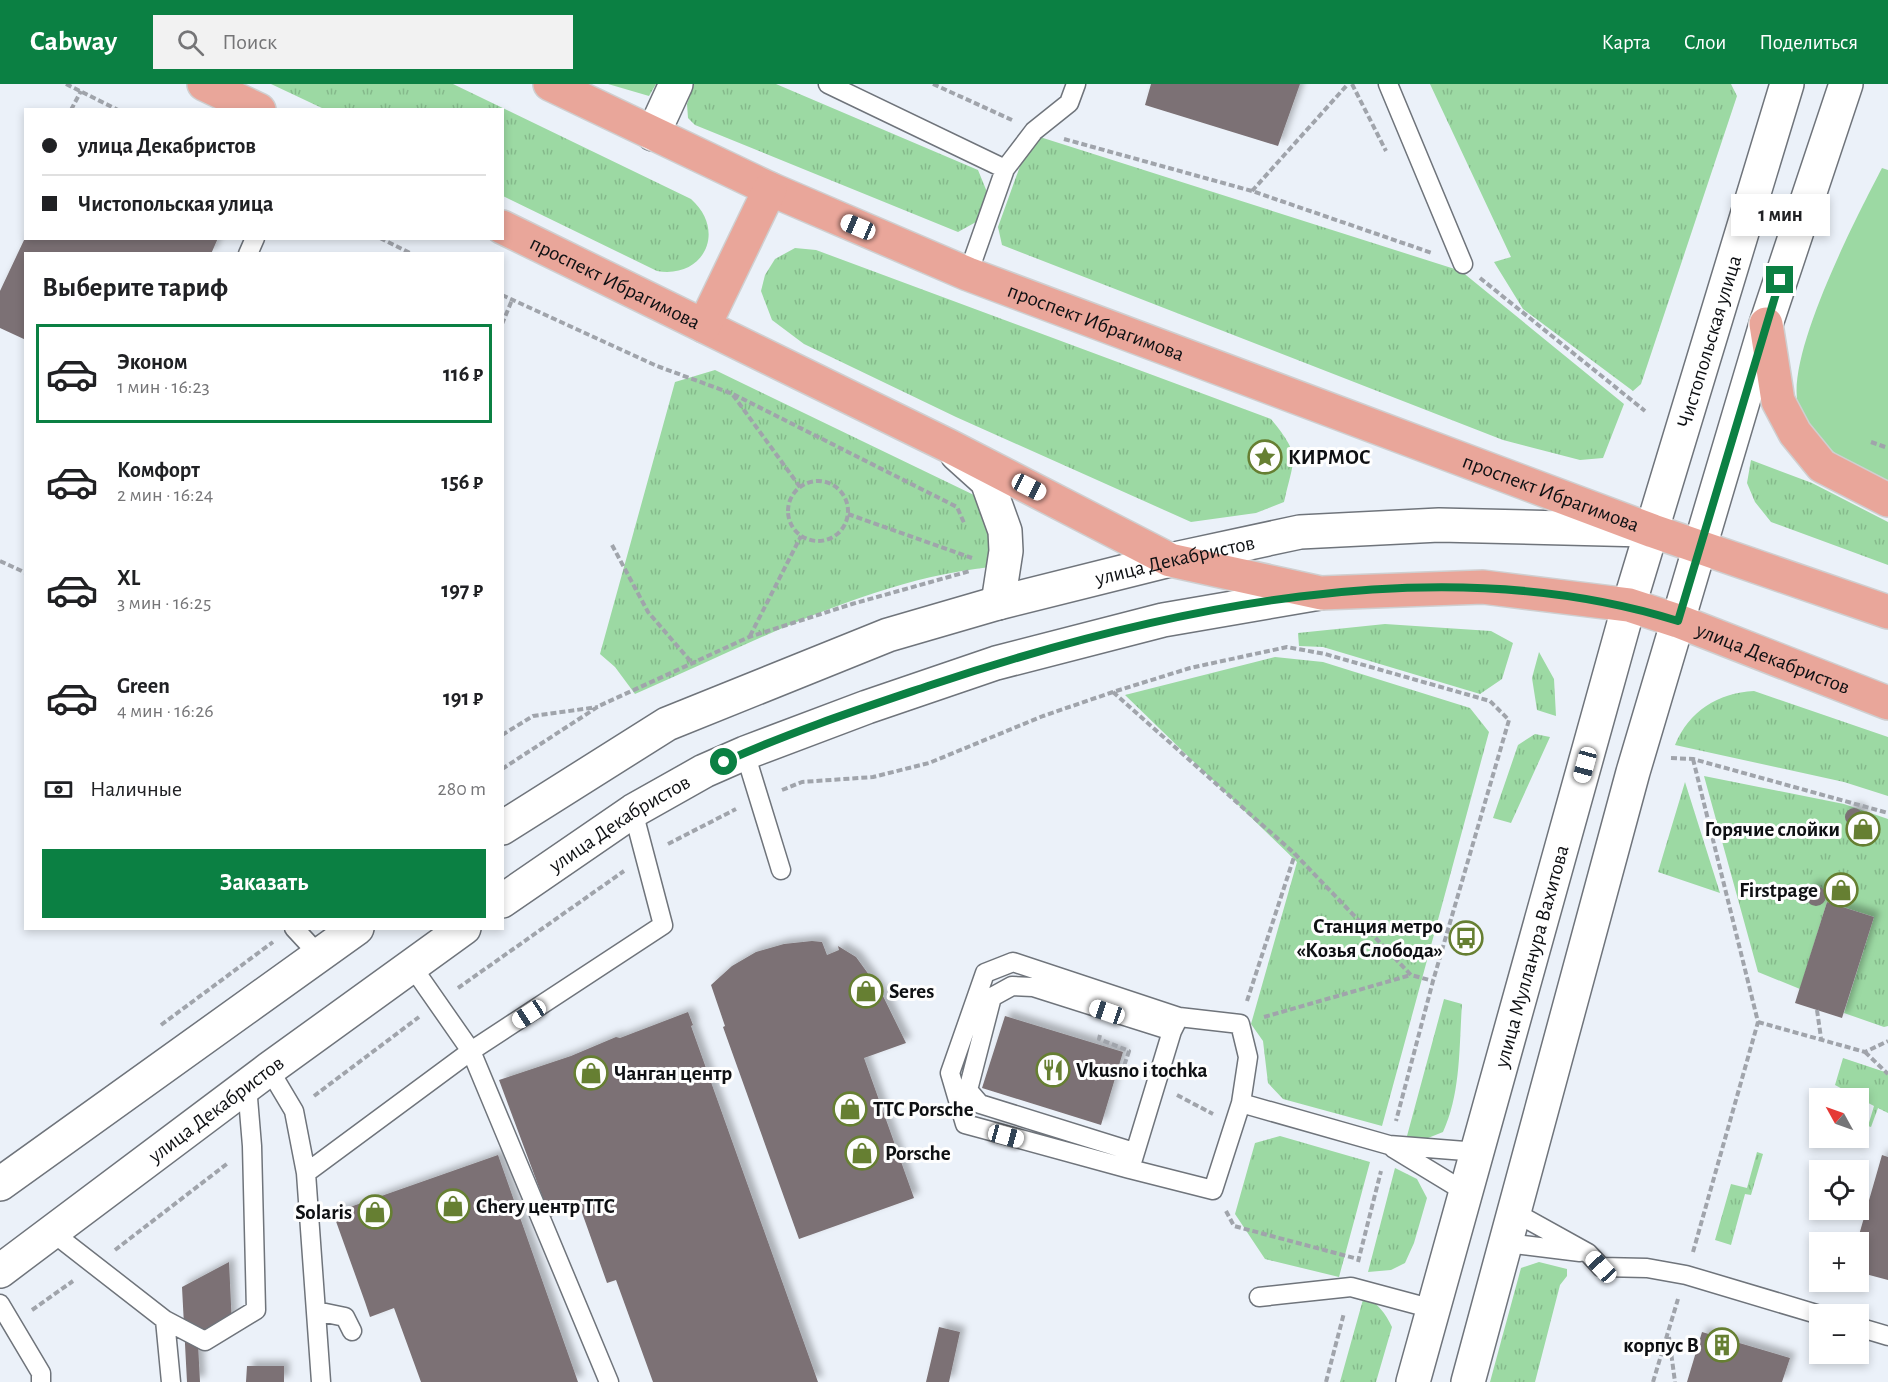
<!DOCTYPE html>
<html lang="ru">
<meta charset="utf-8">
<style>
:root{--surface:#fff;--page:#f2f2f2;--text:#202124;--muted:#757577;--line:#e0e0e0;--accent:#0b8043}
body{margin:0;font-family:"Alegreya Sans",sans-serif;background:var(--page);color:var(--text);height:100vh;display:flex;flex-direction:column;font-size:22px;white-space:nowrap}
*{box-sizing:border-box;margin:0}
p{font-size:20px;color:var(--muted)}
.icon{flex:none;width:33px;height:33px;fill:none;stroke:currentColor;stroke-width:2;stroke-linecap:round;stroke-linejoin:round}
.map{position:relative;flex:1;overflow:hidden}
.side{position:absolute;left:24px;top:168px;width:480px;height:678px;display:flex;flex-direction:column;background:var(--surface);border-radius:0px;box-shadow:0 3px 9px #0003}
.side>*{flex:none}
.top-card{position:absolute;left:24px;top:24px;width:480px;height:132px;border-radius:0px;box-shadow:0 3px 9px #0003;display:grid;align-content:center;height:132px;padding:0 18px;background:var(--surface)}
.needle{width:39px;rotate:310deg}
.controls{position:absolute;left:1809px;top:1004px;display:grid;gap:12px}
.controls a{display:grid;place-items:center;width:60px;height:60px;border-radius:0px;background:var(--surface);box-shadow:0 3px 9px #0003;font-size:30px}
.end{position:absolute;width:27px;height:27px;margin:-14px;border:8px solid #0b8043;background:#fff;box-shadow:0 0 0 3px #fff}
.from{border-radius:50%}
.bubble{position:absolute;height:42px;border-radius:0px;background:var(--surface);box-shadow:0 3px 9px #0003;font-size:20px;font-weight:700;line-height:42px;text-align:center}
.car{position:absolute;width:18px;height:36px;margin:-18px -9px;border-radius:8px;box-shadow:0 0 4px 2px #0007;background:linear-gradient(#fff 24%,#345 0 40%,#fff 0 76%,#345 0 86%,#fff 0)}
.top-card b{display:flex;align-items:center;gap:21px;height:57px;font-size:22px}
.top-card b+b{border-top:2px solid var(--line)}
.top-card i{width:15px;height:15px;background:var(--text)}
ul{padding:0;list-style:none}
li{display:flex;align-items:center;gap:18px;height:99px;margin:0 12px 9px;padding:0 6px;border:3px solid transparent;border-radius:0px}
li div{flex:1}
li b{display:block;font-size:22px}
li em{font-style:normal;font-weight:700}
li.on{border-color:var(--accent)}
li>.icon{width:54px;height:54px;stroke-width:1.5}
h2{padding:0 18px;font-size:27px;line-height:72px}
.pay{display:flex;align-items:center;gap:15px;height:66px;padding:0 18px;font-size:22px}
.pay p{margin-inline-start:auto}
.primary-button{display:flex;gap:12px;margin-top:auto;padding:12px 18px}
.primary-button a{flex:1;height:69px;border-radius:0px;background:var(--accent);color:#fff;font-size:24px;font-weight:700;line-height:69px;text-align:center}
header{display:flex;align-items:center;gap:36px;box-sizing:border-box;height:84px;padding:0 30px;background:var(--accent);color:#fff}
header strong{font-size:28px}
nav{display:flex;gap:33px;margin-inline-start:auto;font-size:21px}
.search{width:420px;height:54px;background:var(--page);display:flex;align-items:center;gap:15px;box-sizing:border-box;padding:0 21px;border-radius:0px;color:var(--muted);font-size:22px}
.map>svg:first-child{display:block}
.grass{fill:url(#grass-tufts)}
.park{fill:#9cd9a3}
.building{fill:#7b7174;filter:url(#shadow)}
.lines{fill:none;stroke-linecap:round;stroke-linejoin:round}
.service-casing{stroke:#6f747b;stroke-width:21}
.minor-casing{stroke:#6f747b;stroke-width:36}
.secondary-casing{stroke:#6f747b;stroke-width:36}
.primary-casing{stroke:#cfcfd0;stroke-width:36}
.path{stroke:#a0a4ab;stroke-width:4;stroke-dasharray:6 3;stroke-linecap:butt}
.service{stroke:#fff;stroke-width:18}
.minor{stroke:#fff;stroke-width:33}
.secondary{stroke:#fff;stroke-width:33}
.primary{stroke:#e9a69a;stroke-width:33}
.route{stroke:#0b8043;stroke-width:8}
.labels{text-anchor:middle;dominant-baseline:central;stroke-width:6;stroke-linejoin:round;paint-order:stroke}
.street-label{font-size:21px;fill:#0e1013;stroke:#fefefe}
.poi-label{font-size:21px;font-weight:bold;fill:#0e1013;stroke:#fefefe;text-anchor:start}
</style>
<header>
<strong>Cabway</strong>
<div class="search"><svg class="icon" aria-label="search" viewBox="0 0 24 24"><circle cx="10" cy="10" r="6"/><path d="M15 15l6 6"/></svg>Поиск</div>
<nav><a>Карта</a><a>Слои</a><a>Поделиться</a></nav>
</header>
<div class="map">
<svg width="1888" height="1298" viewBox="0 0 1888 1298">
<defs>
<pattern id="grass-tufts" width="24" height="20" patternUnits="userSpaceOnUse" patternTransform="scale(1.5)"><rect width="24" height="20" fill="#9cd9a3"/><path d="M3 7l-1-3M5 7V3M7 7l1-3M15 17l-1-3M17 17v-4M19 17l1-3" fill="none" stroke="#85b98b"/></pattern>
<filter id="shadow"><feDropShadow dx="5.5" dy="-5.5" stdDeviation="3" flood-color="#0004"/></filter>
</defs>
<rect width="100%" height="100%" fill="#ebf1f9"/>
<path class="grass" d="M271 0H453L691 115C727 147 704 195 657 187L503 112 502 26 324 25Z
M608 0H656L649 12Z
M694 0H776L978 86 987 108 976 138 958 148 695 41 688 34 687 20Z
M1430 0H1731L1737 12 1641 300 1633 307 1523 225 1494 178 1511 173Z
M1040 53 1461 187 1624 320 1603 374 1580 376 1503 356 1002 161 998 143 1024 71Z
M795 164 816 166 1271 335C1302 373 1294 373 1284 418L1256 429 1191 438 956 333 804 260 772 236 761 207 765 191 775 175Z
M715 286 976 412 994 446 990 483C864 497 749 561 635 610L615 583 600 570 675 298Z
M1751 376 1812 399 1888 438V481L1771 438 1755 418 1747 399Z
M1385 540 1491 547 1513 559 1502 595 1480 610 1323 563 1299 562 1298 549Z
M1539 568 1554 595 1556 632 1537 626 1532 594Z
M1275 573 1323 578 1470 624 1489 648 1382 1042 1283 1015 1268 999 1263 957 1251 940 1297 778 1125 611Z
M1754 607 1888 653V712L1844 698 1675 661C1689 627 1718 609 1754 607Z
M1535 650 1550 653 1511 739 1493 734 1518 661Z
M1704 692 1844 720 1888 735V942L1884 943 1844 929 1874 833 1827 818 1800 905 1758 888Z
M1685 698 1720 809 1658 788Z
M1444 915 1462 920C1459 963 1461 1009 1443 1048L1423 1056 1407 1052Z
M1843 974 1888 989V1029L1878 1024 1871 1043 1868 1042 1874 1022 1853 1011 1851 1014H1846L1848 1008 1835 1001Z
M1280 1052 1370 1078 1339 1193 1265 1175 1235 1130 1255 1059Z
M1757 1068 1763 1070 1751 1111 1745 1110 1731 1161 1715 1156 1731 1100 1747 1104Z
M1395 1084 1417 1095 1427 1114 1414 1159 1405 1179 1391 1186 1368 1188Z
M1539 1178 1567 1185V1192L1560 1201 1535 1298H1490L1521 1184Z
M1364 1212C1377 1218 1386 1230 1392 1243L1376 1298H1340Z"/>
<path class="park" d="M1882 84 1888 86V399C1855 383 1812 362 1799 324 1782 276 1858 130 1882 84Z"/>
<path class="building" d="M1151 0H1300L1278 62 1145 21Z
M25 154H218L211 170H26V256L0 244V207Z
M1845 733a9 9 0 1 1 18 0a9 9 0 1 1-18 0Z
M1806 812a10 10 0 1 1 20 0a10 10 0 1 1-20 0Z
M1827 818 1874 833 1842 934 1795 919Z
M812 857 822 858 827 871 839 866 838 862 856 873 880 906 906 959 864 974 914 1114 799 1155 723 943 725 942 711 901 732 882 756 868 784 860Z
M688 928 693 941 691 942 818 1298H653L616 1196 607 1199 580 1123 550 1133 499 996 571 972 616 953 620 954Z
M1005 932 1123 968 1101 1041 982 1004Z
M498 1071 578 1298H421L394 1224 370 1233 365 1218 333 1129Z
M1882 1071 1888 1073V1196L1858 1188 1857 1158Z
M229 1178 232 1242 198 1260 200 1298H187L182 1203Z
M939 1243 960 1248 949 1298H926Z
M1702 1248 1790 1274 1782 1298H1687Z
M247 1282H284V1298H246Z"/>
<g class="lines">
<g class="service-casing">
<path id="service" d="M828 0 1005 85 968 190
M1388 0 1463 180
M1005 85 1034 47 1069 19 1076 0
M248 170 255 154
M745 669 781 786
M294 844 319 871
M411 881 471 967 609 1298
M1179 933 1240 940 1248 973 1241 1019 1213 1106 1130 1085 1172 947Z
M269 985 294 1027 306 1089 471 967 663 841 633 727
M1241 1019 1389 1061 1478 1068
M1393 1064 1467 1109
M1134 1068 980 1020 968 1006 992 913 1012 902 1033 903 1172 947
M1130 1085 965 1040 950 989 985 889 1013 878 1179 933
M306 1089 321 1298
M1514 1128 1588 1169 1601 1183 1647 1184 1686 1191 1820 1231
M52 1148 165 1236 205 1257 256 1226 252 1062 247 1002
M1506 1159 1580 1168
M1259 1213 1351 1203 1433 1225
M0 1220 41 1289V1298
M316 1227 345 1233 352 1247
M165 1236 171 1298
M1858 1243 1888 1252"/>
</g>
<g class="minor-casing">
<path id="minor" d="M653 50 676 0"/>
</g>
<g class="secondary-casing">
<g id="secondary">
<path d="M957 370 987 397 1005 447 1006 467 998 519"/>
<path id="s1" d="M502 744 667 640 888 551 998 519 1170 476 1300 448 1439 441 1645 446"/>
<path id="s2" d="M502 817 633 727 704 687 745 669 867 623 996 579 1163 536 1320 509"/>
<path d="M0 1100 357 844"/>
<path id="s3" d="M0 1187 269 985 464 844"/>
<path id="s4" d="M1413 1298 1629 521 1787 0"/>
<path d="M1468 1298 1633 688 1766 240 1846 0"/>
</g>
</g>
<g class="primary-casing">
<g id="primary">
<path d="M204 0 259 26"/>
<path id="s5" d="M550 0 770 105 968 190 1653 447 1888 528"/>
<path id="s6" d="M502 143 949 362 1170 476 1321 509 1483 503 1629 521 1678 537 1888 619"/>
<path d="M1766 240 1778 317 1795 349 1822 382 1888 416"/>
<path d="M704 242 770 105"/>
</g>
</g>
<path class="path" d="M66 0 118 26
M933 0 1012 36
M1352 0 1386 67
M71 26 81 7
M1064 55 1252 107 1432 169
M1252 107 1348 0
M380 154 412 170
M1480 194 1645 327
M502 211 657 282 733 310 957 423 965 441
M502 240 512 216
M733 311 800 403
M1871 358 1888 364
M788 427a30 30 0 1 1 60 0a30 30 0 1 1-60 0Z
M848 430 972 474
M612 461 648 528 692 579
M0 477 26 489
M750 552 801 452
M1113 608 1295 770 1411 891 1433 897
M502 651 533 632 598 623
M1671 674 1693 675 1888 729
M502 685 599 622 749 553 852 520 970 487
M782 706 802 698 873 693 929 679 1043 632 1113 608 1190 584 1287 563 1325 570 1490 617 1509 636 1433 897 1396 1037
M668 760 736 725
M458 904 624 787
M1247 917 1295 770
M1817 926 1821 954
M1264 933 1411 891
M1758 938 1865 968 1888 957
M161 941 273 858
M1100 951 1099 955 1129 967 1124 982 1133 985
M1865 968 1888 990
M1177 1011 1213 1030
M314 1012 419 933
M1226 1127 1234 1142 1358 1175
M115 1166 228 1079
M1693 1168 1758 938 1693 675
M1358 1178 1381 1087
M32 1226 73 1197
M1669 1253 1675 1298
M1326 1298 1344 1229
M1653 1298 1678 1215"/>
<use href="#service" class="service"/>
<use href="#minor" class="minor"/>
<use href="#secondary" class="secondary"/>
<use href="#primary" class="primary"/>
</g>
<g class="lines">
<path class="route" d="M724 678C790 648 860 625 928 602 1158 525 1440 462 1678 537L1780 196"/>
</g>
<defs>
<g id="sight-ring" transform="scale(1.725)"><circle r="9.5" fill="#fefefe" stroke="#667f32" stroke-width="1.5"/><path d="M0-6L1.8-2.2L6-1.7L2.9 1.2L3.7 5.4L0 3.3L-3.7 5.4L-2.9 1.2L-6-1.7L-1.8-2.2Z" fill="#667f32"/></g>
<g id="shop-ring" transform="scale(1.725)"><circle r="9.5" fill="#fefefe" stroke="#667f32" stroke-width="1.5"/><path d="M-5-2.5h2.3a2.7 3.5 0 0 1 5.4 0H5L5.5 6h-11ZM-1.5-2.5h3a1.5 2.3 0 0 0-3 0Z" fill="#667f32"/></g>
<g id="bus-ring" transform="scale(1.725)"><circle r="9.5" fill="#fefefe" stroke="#667f32" stroke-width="1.5"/><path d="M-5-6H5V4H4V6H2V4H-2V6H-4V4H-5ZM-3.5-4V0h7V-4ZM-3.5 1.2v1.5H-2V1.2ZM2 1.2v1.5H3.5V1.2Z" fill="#667f32"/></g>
<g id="restaurant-ring" transform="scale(1.725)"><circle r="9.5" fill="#fefefe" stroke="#667f32" stroke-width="1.5"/><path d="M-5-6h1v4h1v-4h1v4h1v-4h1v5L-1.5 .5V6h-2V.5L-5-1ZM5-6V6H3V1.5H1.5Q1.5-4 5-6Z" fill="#667f32"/></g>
<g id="building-ring" transform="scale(1.725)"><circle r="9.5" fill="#fefefe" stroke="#667f32" stroke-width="1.5"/><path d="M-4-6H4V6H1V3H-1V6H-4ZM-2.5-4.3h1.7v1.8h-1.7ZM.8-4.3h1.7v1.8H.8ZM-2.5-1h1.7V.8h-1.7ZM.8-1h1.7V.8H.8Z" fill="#667f32"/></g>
</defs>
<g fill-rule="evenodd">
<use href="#sight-ring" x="1265" y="373"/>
<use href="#shop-ring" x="1863" y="745"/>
<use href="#shop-ring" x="1841" y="806"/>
<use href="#bus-ring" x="1466" y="854"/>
<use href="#shop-ring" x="866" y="907"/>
<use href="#restaurant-ring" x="1053" y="986"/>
<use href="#shop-ring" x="591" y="989"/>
<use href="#shop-ring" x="850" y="1025"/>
<use href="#shop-ring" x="862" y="1069"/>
<use href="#shop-ring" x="453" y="1122"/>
<use href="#shop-ring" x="375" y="1128"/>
<use href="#building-ring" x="1722" y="1261"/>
</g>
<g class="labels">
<g class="street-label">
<text stroke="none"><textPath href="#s6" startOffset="126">проспект Ибрагимова</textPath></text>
<text stroke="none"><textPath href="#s5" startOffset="596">проспект Ибрагимова</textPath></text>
<text stroke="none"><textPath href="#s4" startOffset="1082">Чистопольская улица</textPath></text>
<text stroke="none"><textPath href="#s5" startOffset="1082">проспект Ибрагимова</textPath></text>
<text stroke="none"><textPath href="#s1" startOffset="730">улица Декабристов</textPath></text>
<text stroke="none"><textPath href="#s6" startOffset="1364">улица Декабристов</textPath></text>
<text stroke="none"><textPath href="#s2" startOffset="141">улица Декабристов</textPath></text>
<text stroke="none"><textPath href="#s4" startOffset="442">улица Мулланура Вахитова</textPath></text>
<text stroke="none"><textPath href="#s3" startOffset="270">улица Декабристов</textPath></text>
</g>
<g class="poi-label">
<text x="1288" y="373">КИРМОС</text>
<text x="1840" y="745" text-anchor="end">Горячие слойки</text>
<text x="1818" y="806" text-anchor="end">Firstpage</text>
<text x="1443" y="842" text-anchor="end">Станция метро<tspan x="1443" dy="24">«Козья Слобода»</tspan></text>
<text x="889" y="907">Seres</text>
<text x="1076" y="986">Vkusno i tochka</text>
<text x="614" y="989">Чанган центр</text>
<text x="873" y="1025">ТТС Porsche</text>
<text x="885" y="1069">Porsche</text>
<text x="476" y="1122">Chery центр ТТС</text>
<text x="352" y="1128" text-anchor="end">Solaris</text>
<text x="1699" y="1261" text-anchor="end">корпус В</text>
</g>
</g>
</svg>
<div class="controls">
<a><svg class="needle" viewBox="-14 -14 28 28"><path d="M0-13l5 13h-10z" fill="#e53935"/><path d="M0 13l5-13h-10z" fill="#757577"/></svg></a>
<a><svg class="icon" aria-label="locate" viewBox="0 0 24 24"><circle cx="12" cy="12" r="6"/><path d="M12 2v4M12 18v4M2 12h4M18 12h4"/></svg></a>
<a>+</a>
<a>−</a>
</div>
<i class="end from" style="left:724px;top:678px"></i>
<i class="end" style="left:1780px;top:196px"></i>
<div class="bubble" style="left:1731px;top:110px;width:99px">1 мин</div>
<i class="car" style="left:858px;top:143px;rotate:293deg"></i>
<i class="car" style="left:1029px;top:403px;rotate:117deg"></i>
<i class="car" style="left:1585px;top:681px;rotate:195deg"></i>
<i class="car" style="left:1107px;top:928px;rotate:289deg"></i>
<i class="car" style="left:529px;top:930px;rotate:237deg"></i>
<i class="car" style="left:1006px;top:1052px;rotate:105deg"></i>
<i class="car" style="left:1601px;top:1183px;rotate:317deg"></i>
<div class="top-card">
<b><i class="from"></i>улица Декабристов</b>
<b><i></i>Чистопольская улица</b>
</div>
<section class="side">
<h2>Выберите тариф</h2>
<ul>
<li class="on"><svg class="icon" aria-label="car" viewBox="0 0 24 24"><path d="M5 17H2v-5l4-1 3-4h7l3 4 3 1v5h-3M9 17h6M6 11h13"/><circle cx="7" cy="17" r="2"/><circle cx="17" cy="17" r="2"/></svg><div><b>Эконом</b><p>1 мин · 16:23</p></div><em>116 ₽</em></li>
<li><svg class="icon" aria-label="car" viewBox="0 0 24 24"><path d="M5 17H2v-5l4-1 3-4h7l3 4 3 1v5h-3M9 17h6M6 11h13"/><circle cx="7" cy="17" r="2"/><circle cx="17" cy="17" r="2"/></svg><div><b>Комфорт</b><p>2 мин · 16:24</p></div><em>156 ₽</em></li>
<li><svg class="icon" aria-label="car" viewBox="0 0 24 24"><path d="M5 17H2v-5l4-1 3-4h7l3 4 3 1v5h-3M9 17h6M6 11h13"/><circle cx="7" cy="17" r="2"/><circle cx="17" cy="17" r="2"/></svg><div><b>XL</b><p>3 мин · 16:25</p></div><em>197 ₽</em></li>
<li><svg class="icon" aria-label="car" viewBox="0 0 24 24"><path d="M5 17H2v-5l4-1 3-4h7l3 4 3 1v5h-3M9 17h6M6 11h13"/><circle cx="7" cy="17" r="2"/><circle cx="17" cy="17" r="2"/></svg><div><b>Green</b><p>4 мин · 16:26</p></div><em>191 ₽</em></li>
</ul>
<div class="pay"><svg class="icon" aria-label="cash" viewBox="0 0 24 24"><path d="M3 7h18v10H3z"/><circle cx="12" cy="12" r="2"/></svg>Наличные<p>280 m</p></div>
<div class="primary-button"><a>Заказать</a></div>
</section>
</div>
